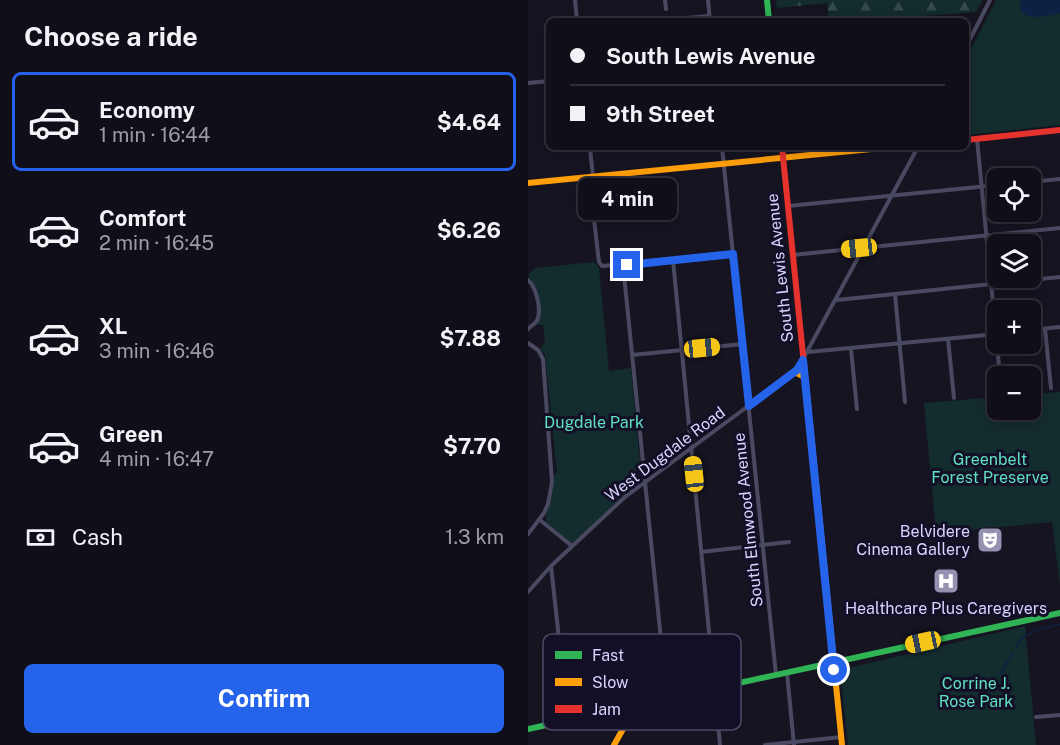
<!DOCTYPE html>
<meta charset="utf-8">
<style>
:root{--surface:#100f19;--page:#1e1d26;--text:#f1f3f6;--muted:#9c9ca2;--line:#302f38;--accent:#2563eb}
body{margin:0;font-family:"Public Sans",sans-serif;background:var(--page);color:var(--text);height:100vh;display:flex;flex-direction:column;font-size:22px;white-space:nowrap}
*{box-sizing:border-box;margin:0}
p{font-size:20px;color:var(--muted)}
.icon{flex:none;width:33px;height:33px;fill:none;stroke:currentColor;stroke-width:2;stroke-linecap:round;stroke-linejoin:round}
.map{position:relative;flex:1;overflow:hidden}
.side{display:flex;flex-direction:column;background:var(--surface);width:528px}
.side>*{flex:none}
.top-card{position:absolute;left:18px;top:18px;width:423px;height:132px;border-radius:9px;box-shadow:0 3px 15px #0003,0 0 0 2px var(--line);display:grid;align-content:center;height:132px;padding:0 24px;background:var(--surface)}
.buttons{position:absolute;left:459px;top:168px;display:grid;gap:12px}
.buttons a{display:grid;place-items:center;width:54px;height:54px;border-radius:9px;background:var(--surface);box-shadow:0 3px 15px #0003,0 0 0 2px var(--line);font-size:30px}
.end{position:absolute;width:27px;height:27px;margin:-14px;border:8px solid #2563eb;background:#fff;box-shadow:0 0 0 3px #fff}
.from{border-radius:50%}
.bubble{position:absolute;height:42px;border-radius:9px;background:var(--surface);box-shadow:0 3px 15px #0003,0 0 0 2px var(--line);font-size:20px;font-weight:700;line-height:42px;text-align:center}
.car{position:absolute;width:18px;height:36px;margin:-18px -9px;border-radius:8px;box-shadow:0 0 4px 2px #0007;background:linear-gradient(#f5c518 24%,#345 0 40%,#f5c518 0 76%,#345 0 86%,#f5c518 0)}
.top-card b{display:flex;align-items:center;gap:21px;height:57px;font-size:22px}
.top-card b+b{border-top:2px solid var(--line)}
.top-card i{width:15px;height:15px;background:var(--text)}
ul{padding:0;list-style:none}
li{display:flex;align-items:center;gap:18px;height:99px;margin:0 12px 9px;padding:0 12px;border:3px solid transparent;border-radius:9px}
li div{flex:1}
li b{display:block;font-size:22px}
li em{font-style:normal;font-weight:700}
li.active{border-color:var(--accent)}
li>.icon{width:54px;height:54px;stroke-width:1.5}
h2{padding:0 24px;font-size:27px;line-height:72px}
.pay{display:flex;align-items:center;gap:15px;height:66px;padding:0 24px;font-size:22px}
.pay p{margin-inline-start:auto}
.button{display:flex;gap:12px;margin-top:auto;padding:12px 24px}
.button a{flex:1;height:69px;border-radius:9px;background:var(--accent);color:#fff;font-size:24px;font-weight:700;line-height:69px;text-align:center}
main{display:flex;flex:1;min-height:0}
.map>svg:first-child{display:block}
.forest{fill:url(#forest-firs)}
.green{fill:#132c2d}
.water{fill:#0d2144}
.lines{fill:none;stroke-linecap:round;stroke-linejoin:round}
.stream{stroke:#0d2144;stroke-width:1.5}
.street{stroke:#4a4962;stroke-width:4}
.fast{stroke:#30b455;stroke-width:6}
.slow{stroke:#ff9f0a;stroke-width:6}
.jam{stroke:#e5322d;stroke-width:6}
.route{stroke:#2563eb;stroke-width:8}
.labels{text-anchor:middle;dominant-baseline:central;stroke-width:6;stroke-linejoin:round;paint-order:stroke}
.street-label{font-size:16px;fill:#d9d4ff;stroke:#130f26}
.park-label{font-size:16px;fill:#5fe0c0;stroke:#130f26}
.poi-label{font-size:16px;fill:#d9d4ff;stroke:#130f26;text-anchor:end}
.key{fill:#130f26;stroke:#4e4a67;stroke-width:1.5}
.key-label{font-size:16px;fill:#d9d4ff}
</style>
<main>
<section class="side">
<h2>Choose a ride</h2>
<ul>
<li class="active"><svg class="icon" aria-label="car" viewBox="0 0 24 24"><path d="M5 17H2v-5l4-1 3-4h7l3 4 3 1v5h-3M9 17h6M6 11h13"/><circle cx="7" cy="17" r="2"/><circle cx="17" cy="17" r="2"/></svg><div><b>Economy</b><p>1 min · 16:44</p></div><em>$4.64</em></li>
<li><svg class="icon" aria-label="car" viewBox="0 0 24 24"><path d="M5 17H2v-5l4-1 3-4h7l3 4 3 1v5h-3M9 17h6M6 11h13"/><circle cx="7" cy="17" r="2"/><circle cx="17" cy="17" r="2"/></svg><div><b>Comfort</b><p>2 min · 16:45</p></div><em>$6.26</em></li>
<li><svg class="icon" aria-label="car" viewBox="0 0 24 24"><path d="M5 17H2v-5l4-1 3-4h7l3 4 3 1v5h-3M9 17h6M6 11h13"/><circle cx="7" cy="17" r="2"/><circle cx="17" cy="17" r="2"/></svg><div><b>XL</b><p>3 min · 16:46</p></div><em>$7.88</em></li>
<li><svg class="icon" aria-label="car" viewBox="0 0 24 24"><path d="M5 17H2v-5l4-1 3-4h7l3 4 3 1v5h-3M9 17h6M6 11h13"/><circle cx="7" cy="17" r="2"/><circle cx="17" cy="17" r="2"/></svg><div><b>Green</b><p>4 min · 16:47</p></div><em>$7.70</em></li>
</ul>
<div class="pay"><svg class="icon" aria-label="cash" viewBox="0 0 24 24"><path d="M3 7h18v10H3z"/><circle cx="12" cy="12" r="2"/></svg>Cash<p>1.3 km</p></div>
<div class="button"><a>Confirm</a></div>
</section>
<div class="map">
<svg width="532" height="745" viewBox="0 0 532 745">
<defs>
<pattern id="forest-firs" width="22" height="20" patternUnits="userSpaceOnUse" patternTransform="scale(1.5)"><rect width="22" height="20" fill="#132c2d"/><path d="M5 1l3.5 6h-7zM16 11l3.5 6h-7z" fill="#354a4c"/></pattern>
</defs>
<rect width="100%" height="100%" fill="#161421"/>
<path class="forest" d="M248 0H455L448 12 393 16 392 21H301L299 3 249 8Z"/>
<path class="green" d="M468 0H532V125L438 135V59Z
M66 262 71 268 81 371 103 368 114 482 44 544 18 522C17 509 26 493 25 476L29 472 17 355 12 349 17 342 15 325H7L11 302 8 288 0 275 7 268Z
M532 392V585L524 522 408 533 396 403 469 397 470 410H502L503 394Z
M497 626 508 745H320L312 670Z"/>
<path class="water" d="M493 0H532V13C519 17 486 23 493 0Z"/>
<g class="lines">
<path class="stream" d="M488 648 489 644 498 634 500 635 510 630 532 624
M472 674 486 652"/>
<path class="street" d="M47 0 49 21
M137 0 138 9
M180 0 182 21
M127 21 181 16
M438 47 462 0
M0 83 21 81
M449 139 472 376
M194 147 248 675
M62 148 65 177
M61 177 71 262 74 266 205 254
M502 182 532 179
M260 206 470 185
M264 255 532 228
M145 260 192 745
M95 265 139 699
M0 280C8 287 13 307 10 318 9 323 4 325 0 329
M367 294 377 402
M309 300 532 277
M517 329 523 388
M502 330 532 327
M420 339 426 398
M0 343 10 350 15 359 24 482 20 504 16 513 0 534
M323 349 329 409
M280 352 469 334
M104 355 215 344
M12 520 44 546
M173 552 261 542
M23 566 40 720
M0 592 23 566 97 497 269 370 390 147
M259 673 266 745
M508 717 532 715
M237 745 314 737"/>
<path class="fast" d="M239 0 241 21
M0 729 532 613"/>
<path class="slow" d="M0 183 364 147
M266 372 277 377
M284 444 314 745
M86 745 108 706"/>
<path class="jam" d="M438 140 532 130
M254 147 284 444"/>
</g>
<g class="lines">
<path class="route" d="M99 265 205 254 221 406 269 370 275 360 306 670"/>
</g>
<defs>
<g id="theatre-square" transform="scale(1.35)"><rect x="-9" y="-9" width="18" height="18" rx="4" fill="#9591b1" stroke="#130f26"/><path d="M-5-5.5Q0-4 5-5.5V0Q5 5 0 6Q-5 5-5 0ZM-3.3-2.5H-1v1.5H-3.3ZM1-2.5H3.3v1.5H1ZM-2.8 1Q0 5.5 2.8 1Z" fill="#fff"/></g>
<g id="hospital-square" transform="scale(1.35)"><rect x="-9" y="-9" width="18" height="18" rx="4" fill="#9591b1" stroke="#130f26"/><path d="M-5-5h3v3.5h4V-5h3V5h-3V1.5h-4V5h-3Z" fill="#fff"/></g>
</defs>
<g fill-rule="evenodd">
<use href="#theatre-square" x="462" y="540"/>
<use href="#hospital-square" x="418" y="581"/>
</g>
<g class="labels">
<g class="street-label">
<text transform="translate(252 268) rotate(-96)">South Lewis Avenue</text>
<text transform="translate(137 454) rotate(-37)">West Dugdale Road</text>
<text transform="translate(220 520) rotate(-96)">South Elmwood Avenue</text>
</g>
<g class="park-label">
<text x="66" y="422">Dugdale Park</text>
<text x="462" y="459">Greenbelt<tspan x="462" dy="18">Forest Preserve</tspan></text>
<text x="448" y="683">Corrine J.<tspan x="448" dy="18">Rose Park</tspan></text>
</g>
<g class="poi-label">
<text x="442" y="531">Belvidere<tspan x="442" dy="18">Cinema Gallery</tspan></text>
<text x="418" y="608" text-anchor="middle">Healthcare Plus Caregivers</text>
</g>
</g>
<rect x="15" y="634" width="198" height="96" rx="9" class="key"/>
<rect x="27" y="651" width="27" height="8" fill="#30b455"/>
<rect x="27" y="678" width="27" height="8" fill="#ff9f0a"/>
<rect x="27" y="705" width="27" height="8" fill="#e5322d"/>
<g class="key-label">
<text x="64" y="661">Fast</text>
<text x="64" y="688">Slow</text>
<text x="64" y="715">Jam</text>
</g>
</svg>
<div class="buttons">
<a><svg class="icon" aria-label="locate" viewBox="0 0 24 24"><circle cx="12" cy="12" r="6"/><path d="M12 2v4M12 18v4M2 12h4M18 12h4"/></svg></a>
<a><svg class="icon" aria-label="layers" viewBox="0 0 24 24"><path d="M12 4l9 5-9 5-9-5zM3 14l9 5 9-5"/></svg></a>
<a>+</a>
<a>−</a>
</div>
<i class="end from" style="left:306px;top:670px"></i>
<i class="end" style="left:99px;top:265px"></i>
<div class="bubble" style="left:50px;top:178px;width:99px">4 min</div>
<i class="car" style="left:331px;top:248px;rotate:264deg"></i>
<i class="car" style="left:174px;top:348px;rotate:84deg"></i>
<i class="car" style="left:166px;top:474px;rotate:354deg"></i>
<i class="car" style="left:395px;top:642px;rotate:258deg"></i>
<div class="top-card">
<b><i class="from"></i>South Lewis Avenue</b>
<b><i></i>9th Street</b>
</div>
</div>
</main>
